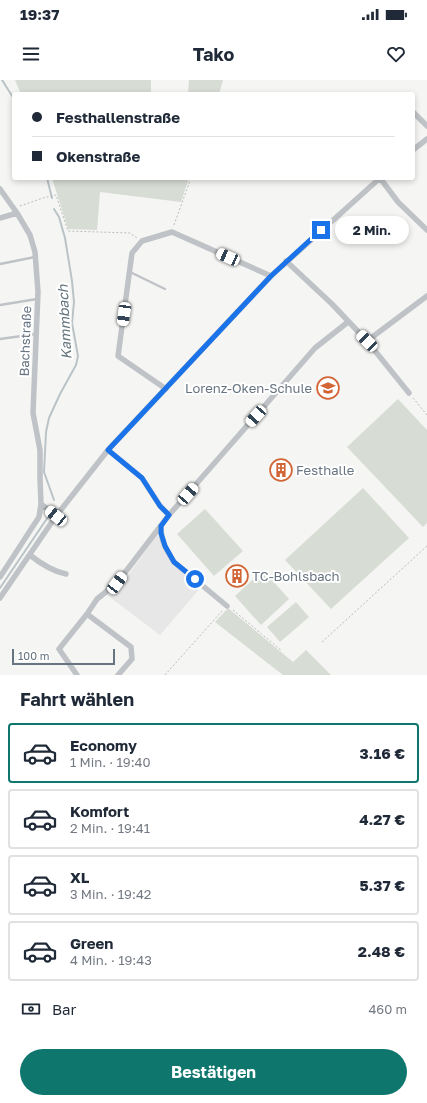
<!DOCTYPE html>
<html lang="de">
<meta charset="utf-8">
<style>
:root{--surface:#fff;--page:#f2f2f3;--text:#1f2937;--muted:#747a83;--line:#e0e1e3;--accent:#0f766e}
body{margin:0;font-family:"Golos Text",sans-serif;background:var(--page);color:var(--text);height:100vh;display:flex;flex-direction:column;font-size:15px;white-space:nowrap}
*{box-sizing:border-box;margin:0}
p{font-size:13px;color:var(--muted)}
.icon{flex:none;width:22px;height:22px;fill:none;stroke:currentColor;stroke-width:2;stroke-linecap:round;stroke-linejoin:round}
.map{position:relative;height:595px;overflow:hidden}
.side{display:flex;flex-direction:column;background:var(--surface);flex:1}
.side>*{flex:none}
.banner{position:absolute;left:12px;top:12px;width:403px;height:88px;border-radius:4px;box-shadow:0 2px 6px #0003;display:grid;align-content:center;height:88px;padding:0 20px;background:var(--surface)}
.scale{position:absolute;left:12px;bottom:10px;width:103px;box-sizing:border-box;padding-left:4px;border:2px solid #677481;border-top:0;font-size:11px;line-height:14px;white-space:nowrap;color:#677481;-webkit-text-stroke:3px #fff;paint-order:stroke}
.end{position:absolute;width:18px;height:18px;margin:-9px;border:5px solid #1a73e8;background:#fff;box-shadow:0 0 0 2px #fff}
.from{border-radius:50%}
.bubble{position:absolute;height:28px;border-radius:14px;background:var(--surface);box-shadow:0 2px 6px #0003;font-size:13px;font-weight:700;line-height:28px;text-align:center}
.car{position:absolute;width:12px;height:24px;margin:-12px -6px;border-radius:5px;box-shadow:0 0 3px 1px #0007;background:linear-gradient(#fff 24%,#345 0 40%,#fff 0 76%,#345 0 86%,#fff 0)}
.banner b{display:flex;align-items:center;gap:14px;height:38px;font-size:15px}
.banner b+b{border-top:1px solid var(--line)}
.banner i{width:10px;height:10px;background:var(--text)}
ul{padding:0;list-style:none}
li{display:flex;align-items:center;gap:12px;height:60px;margin:0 8px 6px;padding:0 12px;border:2px solid var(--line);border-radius:4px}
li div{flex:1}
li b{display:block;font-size:15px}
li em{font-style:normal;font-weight:700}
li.selected{border-color:var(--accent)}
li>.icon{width:36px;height:36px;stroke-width:1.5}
h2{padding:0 20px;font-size:18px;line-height:48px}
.pay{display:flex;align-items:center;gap:10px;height:44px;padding:0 20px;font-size:15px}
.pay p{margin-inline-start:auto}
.action{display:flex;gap:8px;margin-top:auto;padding:8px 20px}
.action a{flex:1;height:46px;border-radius:24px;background:var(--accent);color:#fff;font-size:16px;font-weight:700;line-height:46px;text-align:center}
.status{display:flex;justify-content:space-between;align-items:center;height:28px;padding:0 20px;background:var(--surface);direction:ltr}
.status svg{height:11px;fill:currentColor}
header{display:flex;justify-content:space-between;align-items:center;height:52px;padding:0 20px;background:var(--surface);font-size:18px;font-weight:700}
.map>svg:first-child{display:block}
.built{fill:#e6e7e6}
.green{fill:#d7dcd4}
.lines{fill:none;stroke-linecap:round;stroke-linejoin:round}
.stream{stroke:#bac3c7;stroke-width:2}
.path{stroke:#b9bbbe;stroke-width:1;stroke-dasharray:2 2;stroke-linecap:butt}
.lane{stroke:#bfc2c6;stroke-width:2.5}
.street{stroke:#bfc2c6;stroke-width:5.5}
.route{stroke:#1a73e8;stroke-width:5}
.labels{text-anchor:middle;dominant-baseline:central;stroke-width:4;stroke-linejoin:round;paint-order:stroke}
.street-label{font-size:13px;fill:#677481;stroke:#fff}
.poi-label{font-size:13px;fill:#677481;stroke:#fff;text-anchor:start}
.water-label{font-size:14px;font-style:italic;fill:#63747d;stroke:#fff}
</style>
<div class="status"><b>19:37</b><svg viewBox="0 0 49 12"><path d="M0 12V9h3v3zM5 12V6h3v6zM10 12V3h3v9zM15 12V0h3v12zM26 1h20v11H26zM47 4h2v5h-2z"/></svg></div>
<header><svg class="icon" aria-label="menu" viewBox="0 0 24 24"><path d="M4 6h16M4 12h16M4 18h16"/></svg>Tako<svg class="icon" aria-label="heart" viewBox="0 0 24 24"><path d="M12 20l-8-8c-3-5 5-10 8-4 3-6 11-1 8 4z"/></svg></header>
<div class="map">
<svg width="427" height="595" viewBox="0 0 427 595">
<rect width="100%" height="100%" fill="#f5f6f3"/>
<path class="built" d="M158 454 164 471 201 507 160 555 107 515 121 505Z"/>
<path class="green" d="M15 0H151V14H21Z
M189 0H223L219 14H188Z
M52 98H189L181 122 100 112 97 150 68 149Z
M398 319 427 350V443L423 447 347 367Z
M363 408 409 458 331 529 285 480Z
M205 429 243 471 214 496 177 454Z
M263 490 289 519 261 545 235 516Z
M296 522 309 537 280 562 267 547Z
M228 528 293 582 306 570 331 595H283L215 542Z"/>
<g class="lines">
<path class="stream" d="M2 0 14 19
M47 98 52 118
M54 420 44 392 46 352 49 338 60 314 76 285 78 276 72 243 74 222 72 201 65 158 59 137 54 129
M0 508 48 437"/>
<path class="path" d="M20 126 43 118 56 115 68 151 130 153 137 158
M174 145 191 98
M413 318 427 335
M233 530 282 571
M322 562 427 466
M165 595 222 531"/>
<path class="lane" d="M0 184 35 177
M130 192 165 209
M0 225 37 219
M0 259 36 254"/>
<path class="street" d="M413 32 427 46
M413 70 427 59
M380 98 398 122 427 150
M0 109 17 133 30 155 35 172 38 212 33 333 40 370V398L41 424 39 437 0 497
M0 138 17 133
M286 181 332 224 367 261 409 313
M367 261 427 216
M166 309 118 276 132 173 142 161 172 152 271 196
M108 370 142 398 160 426 169 435
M41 424 56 436
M161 446C160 460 167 471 174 482L227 526
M30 475C41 484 52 491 66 494
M0 518 56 436 108 370 271 196 380 98
M87 534 131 567 132 579 118 595
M77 595 59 569 87 534 97 519 117 503 169 435 225 371 315 268 348 242"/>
</g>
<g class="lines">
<path class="route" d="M195 499 174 482 165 466 161 453V446L169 435 160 426 142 398 108 370 271 196 321 150"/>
</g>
<defs>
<g id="school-ring" transform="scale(1.15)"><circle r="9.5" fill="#fff" stroke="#d26536" stroke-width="1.5"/><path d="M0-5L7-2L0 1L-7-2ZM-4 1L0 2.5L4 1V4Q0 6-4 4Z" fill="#d26536"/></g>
<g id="building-ring" transform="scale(1.15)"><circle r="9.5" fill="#fff" stroke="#d26536" stroke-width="1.5"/><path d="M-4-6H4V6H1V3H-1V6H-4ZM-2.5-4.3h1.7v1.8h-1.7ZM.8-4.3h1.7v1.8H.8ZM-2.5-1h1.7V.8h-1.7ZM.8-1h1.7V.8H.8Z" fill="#d26536"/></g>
</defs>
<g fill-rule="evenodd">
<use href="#school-ring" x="328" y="308"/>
<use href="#building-ring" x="281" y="390"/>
<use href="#building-ring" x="237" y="496"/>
</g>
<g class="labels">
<g class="street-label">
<text transform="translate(25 261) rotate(-88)">Bachstraße</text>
</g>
<g class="poi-label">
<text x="312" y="308" text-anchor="end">Lorenz-Oken-Schule</text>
<text x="296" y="390">Festhalle</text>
<text x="252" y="496">TC-Bohlsbach</text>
</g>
<g class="water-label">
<text transform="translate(64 242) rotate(-93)">Kammbach</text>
</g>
</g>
</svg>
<div class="scale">100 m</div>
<i class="end from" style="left:195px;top:499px"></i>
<i class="end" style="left:321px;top:150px"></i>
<div class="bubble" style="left:335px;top:136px;width:74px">2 Min.</div>
<i class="car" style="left:228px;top:177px;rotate:294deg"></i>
<i class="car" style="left:124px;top:234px;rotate:188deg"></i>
<i class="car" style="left:367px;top:261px;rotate:315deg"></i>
<i class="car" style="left:256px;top:336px;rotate:222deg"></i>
<i class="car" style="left:188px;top:414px;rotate:41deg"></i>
<i class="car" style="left:56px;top:436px;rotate:309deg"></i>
<i class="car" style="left:117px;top:503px;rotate:37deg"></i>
<div class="banner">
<b><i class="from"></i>Festhallenstraße</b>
<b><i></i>Okenstraße</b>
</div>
</div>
<section class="side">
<h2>Fahrt wählen</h2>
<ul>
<li class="selected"><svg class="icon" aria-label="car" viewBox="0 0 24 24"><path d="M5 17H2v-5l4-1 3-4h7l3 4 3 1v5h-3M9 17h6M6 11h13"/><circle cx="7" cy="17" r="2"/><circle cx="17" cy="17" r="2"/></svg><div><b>Economy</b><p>1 Min. · 19:40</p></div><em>3.16 €</em></li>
<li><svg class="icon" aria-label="car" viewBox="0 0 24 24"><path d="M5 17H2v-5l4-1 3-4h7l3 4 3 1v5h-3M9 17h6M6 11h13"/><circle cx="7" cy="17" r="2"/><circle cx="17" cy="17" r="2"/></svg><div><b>Komfort</b><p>2 Min. · 19:41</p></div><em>4.27 €</em></li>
<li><svg class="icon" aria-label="car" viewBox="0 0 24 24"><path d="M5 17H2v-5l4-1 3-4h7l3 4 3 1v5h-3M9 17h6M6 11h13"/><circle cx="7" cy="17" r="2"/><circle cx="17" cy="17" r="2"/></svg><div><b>XL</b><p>3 Min. · 19:42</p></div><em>5.37 €</em></li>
<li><svg class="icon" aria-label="car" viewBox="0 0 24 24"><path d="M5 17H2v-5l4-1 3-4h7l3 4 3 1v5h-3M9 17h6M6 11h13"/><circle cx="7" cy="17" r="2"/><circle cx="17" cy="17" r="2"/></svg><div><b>Green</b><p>4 Min. · 19:43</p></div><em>2.48 €</em></li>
</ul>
<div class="pay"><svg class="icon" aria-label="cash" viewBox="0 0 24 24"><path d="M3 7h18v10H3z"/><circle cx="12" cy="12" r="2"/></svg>Bar<p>460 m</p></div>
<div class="action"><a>Bestätigen</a></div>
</section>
